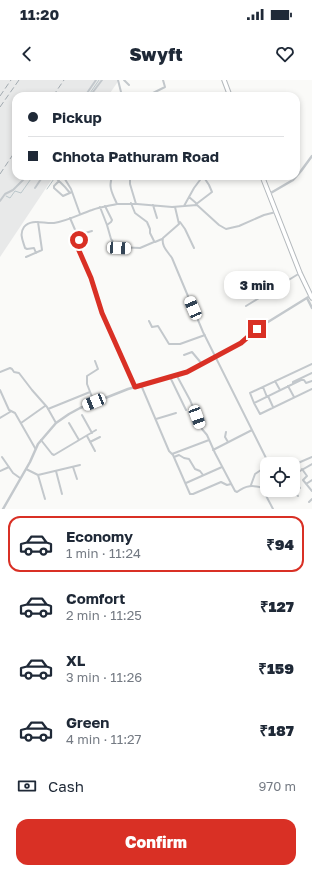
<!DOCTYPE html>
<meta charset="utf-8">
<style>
:root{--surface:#fff;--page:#f2f2f3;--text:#1f2937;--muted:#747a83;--line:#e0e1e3;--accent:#d93025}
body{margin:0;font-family:"Golos Text",sans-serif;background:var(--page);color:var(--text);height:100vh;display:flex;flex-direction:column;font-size:15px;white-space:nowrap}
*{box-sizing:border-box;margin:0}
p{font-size:13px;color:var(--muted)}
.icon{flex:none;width:22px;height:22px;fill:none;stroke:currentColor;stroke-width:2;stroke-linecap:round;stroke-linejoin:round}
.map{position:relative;height:429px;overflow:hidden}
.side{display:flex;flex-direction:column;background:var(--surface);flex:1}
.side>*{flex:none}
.banner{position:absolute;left:12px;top:12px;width:288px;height:88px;border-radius:12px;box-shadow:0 2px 6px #0003;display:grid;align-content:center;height:88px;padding:0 16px;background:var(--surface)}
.fabs{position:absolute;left:260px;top:377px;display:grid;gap:8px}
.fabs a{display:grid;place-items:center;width:40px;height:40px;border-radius:8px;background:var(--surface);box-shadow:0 2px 6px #0003;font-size:20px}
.end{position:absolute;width:18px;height:18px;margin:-9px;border:5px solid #d93025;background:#fff;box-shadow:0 0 0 2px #fff}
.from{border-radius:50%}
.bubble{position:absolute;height:28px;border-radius:12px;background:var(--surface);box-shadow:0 2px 6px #0003;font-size:13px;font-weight:800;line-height:28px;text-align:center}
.car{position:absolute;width:12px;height:24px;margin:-12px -6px;border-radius:5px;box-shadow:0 0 3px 1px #0007;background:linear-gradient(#fff 24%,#345 0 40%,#fff 0 76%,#345 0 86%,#fff 0)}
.banner b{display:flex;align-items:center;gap:14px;height:38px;font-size:15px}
.banner b+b{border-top:1px solid var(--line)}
.banner i{width:10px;height:10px;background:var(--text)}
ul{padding:7px 0 0;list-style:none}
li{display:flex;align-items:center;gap:12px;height:56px;margin:0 8px 6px;padding:0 8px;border:2px solid transparent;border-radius:12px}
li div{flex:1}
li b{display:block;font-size:15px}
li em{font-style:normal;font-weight:800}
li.selected{border-color:var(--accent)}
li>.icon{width:36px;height:36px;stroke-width:1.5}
.pay{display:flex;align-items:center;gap:10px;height:44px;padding:0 16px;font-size:15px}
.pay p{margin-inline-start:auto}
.cta{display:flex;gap:8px;margin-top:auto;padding:8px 16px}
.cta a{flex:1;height:46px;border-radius:12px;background:var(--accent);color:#fff;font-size:16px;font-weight:800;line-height:46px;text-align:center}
.status{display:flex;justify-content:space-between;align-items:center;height:28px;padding:0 20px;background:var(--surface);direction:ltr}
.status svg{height:11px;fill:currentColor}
header{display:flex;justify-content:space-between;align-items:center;height:52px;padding:0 16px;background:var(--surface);font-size:18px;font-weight:800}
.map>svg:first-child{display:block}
.built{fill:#e8e9e9}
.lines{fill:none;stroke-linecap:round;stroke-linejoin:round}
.stream{stroke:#bbc7cb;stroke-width:1}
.trunk-casing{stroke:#b4b9bd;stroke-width:5.5}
.minor{stroke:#c3c8cc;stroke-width:2}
.tertiary{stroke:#c3c8cc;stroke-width:2.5}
.trunk{stroke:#fff;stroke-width:3.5}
.rail{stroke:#a2aab0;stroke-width:1;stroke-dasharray:6 3;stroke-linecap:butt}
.route{stroke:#d93025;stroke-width:5}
</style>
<div class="status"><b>11:20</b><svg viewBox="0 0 49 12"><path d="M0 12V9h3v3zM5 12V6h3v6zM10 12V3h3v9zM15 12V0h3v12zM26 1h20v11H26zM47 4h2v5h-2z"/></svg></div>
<header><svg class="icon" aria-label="back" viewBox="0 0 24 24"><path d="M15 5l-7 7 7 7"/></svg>Swyft<svg class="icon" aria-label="heart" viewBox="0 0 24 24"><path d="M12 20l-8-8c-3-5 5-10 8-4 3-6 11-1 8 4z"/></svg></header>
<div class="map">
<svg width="312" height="429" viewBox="0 0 312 429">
<rect width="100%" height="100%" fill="#fafaf8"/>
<path class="built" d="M0 0H119L108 16H16V96H54L0 177Z"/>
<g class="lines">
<path class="stream" d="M88 16 99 0
M47 109 56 96
M6 116 10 118 15 111 21 113 33 96"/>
<g class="trunk-casing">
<path id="trunk" d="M224 0 230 16
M262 96 300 193 312 218"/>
</g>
<path class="minor" d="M118 0 122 16
M124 0 129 5
M85 16 96 0
M90 16 102 0
M147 16 165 7 163 0
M54 96 65 107 70 113
M63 96 71 109 80 134
M130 96V104L136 124
M59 101 54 106V108L63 116 72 112
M35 108 43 96
M189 117 196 123
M0 121 5 114 13 110 27 96
M131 123 135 133 147 142 150 149V153L154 161 155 162 162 159
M117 124H137L172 127 197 125 219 145 226 149 239 146 264 135 276 132
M153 125 157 138
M195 125 212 112 209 105 203 96
M105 126 112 140 111 142 107 145 111 159 117 167 140 168 154 162
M184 126 194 108 203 96
M100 127 107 145
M175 127 179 144 163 158C161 166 168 172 172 178L203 252 267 380 271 384
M70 138 79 159 77 166 91 198 102 233 135 307
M180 142 185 149 194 168
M78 155 92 151
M36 173 34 168 27 169 25 168C23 161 19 154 24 147 31 138 44 144 54 143 67 141 80 134 92 130 100 127 108 126 117 124 113 115 107 105 113 96
M26 177 42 170 38 142
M260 192 272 210
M243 214 265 199
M246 226 300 193
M149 241 152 247 158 246 169 264H180L205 255
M184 275 192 272 202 284
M312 284 250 313 254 323 301 300H304L306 303 312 301
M0 292 10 288 12 289 14 292 19 293 32 310 47 327 56 343
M177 296 190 320 202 349 207 355 215 373 235 411 237 412C246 405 253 405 263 408L267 407
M170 297 186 330
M275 301 280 310
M293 304V302L312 293
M141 305 169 371 173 375 190 414H193L221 402 227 405 231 404
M288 306 294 317
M263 307 267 317
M0 310 9 330 15 333 35 368
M268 316 273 327
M94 322 87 304V296L98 289 95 281
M254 323 260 334 312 309
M48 329 90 312
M82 335 92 353
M0 338 10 332
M156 339 176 333
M21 343 45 326
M69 343 79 360
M226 352 225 357 228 362
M87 356 95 371
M41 360 52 374 54 375 96 350
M90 362 100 357
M213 370 252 350
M172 374 209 360
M2 377 13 393 20 398
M174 377 179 375 184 378 189 379 195 389 200 391 203 395
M298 383 312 377
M73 387 77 399
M26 389 38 395 80 385
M302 389 307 396 303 400 312 411
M0 391 9 387
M56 391 62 414
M38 395 45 419
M293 395 312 384
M293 398 300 408
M186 403 222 387
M306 404 312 400
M251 405 255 394 267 386
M262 408 273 429
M293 410 298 416
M309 422 312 419"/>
<path class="tertiary" d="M269 114 293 100 301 91 312 76
M307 218 312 228
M3 429 30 382 38 364 56 343 69 334 80 328 128 309 187 292 241 263 255 250 310 216"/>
<use href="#trunk" class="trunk"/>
<path class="rail" d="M0 16 11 0
M53 16 64 0
M0 27 19 0
M0 94 16 70"/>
</g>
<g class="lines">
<path class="route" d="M79 160 77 166 91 198 102 233 135 307 187 292 241 263 257 249"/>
</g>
</svg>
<div class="fabs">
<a><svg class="icon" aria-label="locate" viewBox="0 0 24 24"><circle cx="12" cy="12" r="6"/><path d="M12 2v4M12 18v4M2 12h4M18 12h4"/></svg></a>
</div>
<i class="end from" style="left:79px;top:160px"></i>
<i class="end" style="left:257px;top:249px"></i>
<div class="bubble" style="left:224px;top:191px;width:66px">3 min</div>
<i class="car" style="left:119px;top:168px;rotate:93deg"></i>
<i class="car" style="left:193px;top:228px;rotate:337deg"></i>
<i class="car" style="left:94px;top:322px;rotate:248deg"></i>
<i class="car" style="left:197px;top:337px;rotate:160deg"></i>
<div class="banner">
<b><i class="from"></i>Pickup</b>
<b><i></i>Chhota Pathuram Road</b>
</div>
</div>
<section class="side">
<ul>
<li class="selected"><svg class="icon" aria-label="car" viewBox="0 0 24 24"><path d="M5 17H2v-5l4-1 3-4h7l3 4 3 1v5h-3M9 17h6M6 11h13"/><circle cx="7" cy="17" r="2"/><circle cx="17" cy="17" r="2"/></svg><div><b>Economy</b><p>1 min · 11:24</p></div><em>₹94</em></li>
<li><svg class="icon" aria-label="car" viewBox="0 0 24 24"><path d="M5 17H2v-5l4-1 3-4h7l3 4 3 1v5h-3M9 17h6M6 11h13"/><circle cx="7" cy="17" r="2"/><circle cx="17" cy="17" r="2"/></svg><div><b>Comfort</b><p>2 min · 11:25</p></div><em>₹127</em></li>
<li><svg class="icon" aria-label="car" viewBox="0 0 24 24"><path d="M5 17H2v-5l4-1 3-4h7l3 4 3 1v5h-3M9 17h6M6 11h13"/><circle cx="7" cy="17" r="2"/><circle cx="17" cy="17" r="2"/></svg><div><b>XL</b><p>3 min · 11:26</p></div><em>₹159</em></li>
<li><svg class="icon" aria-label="car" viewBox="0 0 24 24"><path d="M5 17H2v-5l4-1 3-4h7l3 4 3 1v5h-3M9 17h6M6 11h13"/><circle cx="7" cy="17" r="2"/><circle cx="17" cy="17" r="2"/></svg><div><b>Green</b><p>4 min · 11:27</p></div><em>₹187</em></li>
</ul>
<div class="pay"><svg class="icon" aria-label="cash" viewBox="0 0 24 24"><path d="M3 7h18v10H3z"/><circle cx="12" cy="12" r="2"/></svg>Cash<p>970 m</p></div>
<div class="cta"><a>Confirm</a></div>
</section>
